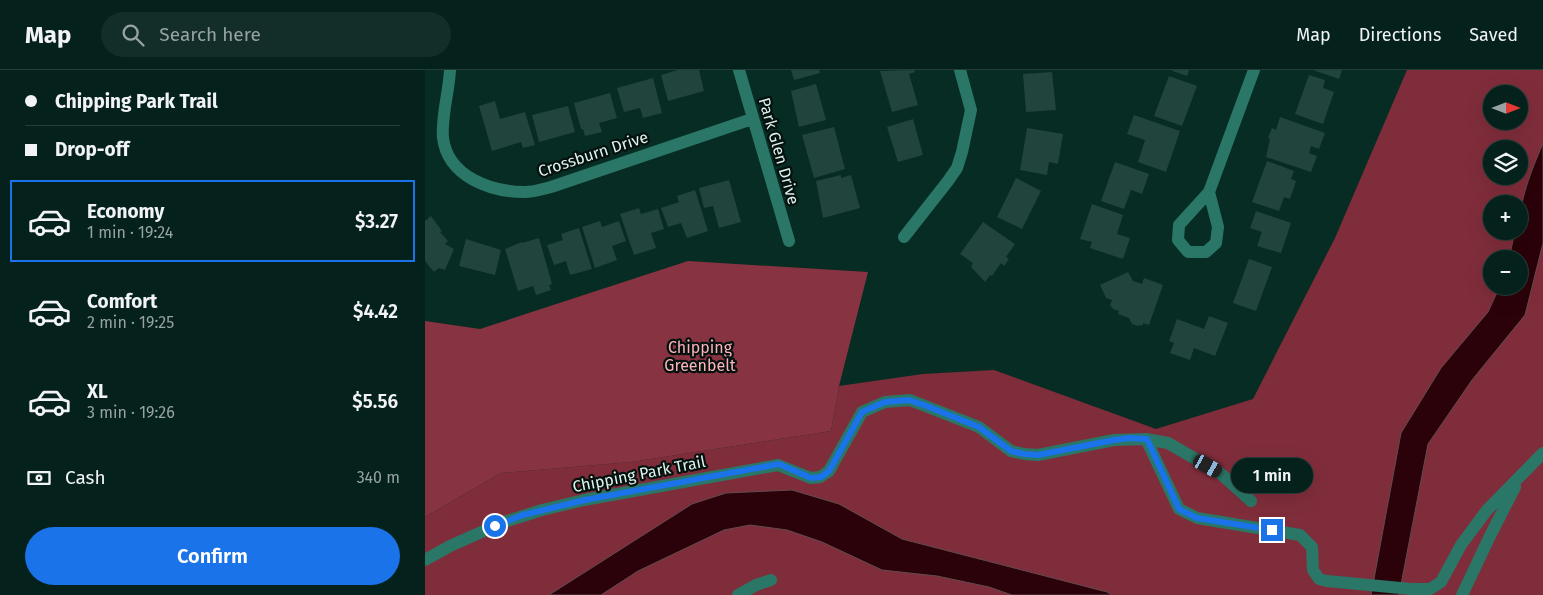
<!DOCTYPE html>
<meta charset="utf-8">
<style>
:root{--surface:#05211b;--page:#132e28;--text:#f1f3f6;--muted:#97a3a3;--line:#263e3a;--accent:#1a73e8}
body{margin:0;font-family:"Fira Sans",sans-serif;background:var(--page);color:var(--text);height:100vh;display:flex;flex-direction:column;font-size:19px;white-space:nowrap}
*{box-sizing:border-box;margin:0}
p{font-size:16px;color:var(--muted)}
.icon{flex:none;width:28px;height:28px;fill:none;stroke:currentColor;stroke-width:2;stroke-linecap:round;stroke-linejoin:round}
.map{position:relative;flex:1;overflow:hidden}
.sheet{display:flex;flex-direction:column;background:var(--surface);width:425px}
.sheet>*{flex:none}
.hud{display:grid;align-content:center;height:110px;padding:0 25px;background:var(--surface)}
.needle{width:32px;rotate:90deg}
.fabs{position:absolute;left:1058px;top:15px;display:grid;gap:10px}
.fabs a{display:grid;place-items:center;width:45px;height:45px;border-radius:50%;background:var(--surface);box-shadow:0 5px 20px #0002,0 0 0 1px var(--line);font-size:25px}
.end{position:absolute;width:22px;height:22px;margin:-11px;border:6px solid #1a73e8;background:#fff;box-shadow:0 0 0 2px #fff}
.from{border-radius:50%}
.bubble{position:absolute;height:35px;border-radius:18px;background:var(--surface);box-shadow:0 5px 20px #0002,0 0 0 1px var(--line);font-size:16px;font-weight:600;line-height:35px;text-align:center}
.car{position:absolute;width:15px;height:30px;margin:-15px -8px;border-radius:6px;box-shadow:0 0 4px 1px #0007;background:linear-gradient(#222 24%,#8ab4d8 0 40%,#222 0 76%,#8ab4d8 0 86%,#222 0)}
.hud b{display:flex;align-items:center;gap:18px;height:48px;font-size:19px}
.hud b+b{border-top:1px solid var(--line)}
.hud i{width:12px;height:12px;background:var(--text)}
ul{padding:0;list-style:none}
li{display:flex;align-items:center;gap:15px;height:82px;margin:0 10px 8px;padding:0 15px;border:2px solid transparent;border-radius:0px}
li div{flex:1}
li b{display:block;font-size:19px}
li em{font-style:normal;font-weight:600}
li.current{border-color:var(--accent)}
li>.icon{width:45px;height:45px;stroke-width:1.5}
.pay{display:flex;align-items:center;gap:12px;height:55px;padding:0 25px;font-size:19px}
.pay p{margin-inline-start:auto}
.button{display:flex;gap:10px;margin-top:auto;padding:10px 25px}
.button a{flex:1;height:58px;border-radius:30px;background:var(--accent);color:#fff;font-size:20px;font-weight:600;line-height:58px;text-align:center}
header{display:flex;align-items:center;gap:30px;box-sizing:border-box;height:70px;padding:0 25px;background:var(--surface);border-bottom:1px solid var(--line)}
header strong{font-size:24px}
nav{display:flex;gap:28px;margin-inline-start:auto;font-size:18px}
.search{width:350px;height:45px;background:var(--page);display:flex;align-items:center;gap:12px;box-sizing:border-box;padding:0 18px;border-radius:28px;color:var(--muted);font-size:19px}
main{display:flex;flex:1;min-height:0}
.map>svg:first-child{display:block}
.green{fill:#802d3b;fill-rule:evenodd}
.forest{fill:#883341}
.water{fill:#2b020a;stroke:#614b4e}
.building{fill:#21443c}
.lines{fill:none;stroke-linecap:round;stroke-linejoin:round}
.minor{stroke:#2a7767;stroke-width:12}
.route{stroke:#1a73e8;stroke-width:6}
.labels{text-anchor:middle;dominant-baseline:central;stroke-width:4.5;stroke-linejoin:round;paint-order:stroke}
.street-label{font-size:16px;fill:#e0f4ee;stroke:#04110e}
.park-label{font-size:16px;fill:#feb2b9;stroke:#04110e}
</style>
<header>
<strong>Map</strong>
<div class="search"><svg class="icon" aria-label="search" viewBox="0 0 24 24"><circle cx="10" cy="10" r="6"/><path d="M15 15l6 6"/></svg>Search here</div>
<nav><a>Map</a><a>Directions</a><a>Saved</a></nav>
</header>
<main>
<section class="sheet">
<div class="hud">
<b><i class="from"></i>Chipping Park Trail</b>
<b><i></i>Drop-off</b>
</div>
<ul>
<li class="current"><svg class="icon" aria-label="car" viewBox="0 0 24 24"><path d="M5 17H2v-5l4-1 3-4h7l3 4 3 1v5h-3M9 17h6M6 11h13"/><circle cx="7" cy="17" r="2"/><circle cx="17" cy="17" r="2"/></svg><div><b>Economy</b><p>1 min · 19:24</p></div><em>$3.27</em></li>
<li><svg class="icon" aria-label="car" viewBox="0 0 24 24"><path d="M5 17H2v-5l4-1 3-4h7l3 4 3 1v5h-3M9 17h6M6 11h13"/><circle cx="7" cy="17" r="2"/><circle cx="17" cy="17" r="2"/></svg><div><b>Comfort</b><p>2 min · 19:25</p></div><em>$4.42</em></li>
<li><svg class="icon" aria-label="car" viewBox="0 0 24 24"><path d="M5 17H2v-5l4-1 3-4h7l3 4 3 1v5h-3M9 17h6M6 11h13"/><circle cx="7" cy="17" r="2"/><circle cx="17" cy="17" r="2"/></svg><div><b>XL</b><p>3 min · 19:26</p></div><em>$5.56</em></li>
</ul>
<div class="pay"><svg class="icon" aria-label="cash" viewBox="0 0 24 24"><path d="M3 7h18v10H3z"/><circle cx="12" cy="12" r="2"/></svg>Cash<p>340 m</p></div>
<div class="button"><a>Confirm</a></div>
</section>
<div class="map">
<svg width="1118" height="525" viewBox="0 0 1118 525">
<rect width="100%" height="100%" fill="#072c24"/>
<path class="green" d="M982 0H1118V525H0V447L76 403 206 392 406 361 414 316 498 304 569 300 731 359 828 329 910 168ZM1066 24H1094V51H1066ZM1066 79H1094V106H1066ZM1066 134H1094V161H1066ZM1066 189H1094V216H1066Z"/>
<path class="forest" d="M263 191 443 202 414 316 406 361 206 392 76 403 0 447V251L55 259Z"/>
<path class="water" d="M1118 73V173L1100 245 1047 310 1003 374 974 525H946L976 363 1016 298 1063 242 1075 216H1094V189H1084L1090 161H1094C1094 130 1106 102 1118 73Z
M367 420 414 434 477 469 682 522 687 525H587L564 517 512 506 457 500 397 472 362 460 325 455 299 460 213 501 176 525H124L267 434 301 423Z"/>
<path class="building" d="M253 0H274L279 21 243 31 236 5Z
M366 0H394L395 3 369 10Z
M489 0 490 2 484 4 493 35 467 42 455 1Z
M745 0H764L762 6Z
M888 0H917L914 9Z
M627 2 631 40 601 42 598 4Z
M884 5 900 10 898 18 909 22 898 54 870 44Z
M744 6 772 16 757 56 729 46Z
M228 8 237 43 218 48 215 38 199 42 192 18Z
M391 14 401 50 374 57 366 21Z
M185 23 192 48 174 53 177 62 160 66 158 59H156L149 33Z
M70 31 75 49 100 42 110 75 98 78 96 72 67 81 54 36Z
M143 36 150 62 114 72 107 45Z
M709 45 755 61 741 102 713 92 720 70 702 64Z
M855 47 900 63 894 79 886 76 884 83 892 86 886 102 841 87 845 69 843 68 847 58 851 60Z
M488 49 498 85 473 92 462 57Z
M409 57 420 99 389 108 377 65Z
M602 58 638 64 633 94 624 92 622 105 595 100Z
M842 91 869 101 866 109 871 111 865 129 859 127 854 141 827 132Z
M690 92 724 104 717 124 706 120 699 139 676 131Z
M416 105V108L426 105 435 138 398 148 391 111Z
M591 108 616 121 597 159 572 147Z
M304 110 316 152 294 158 288 136 279 138 274 118Z
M270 120 283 161 262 168 256 153 243 157 236 138 254 132 252 126Z
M667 134 698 145 692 164 705 168 698 189 665 178 667 172 655 169Z
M214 138 216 144 233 139 239 159 226 163 231 178 209 185 195 144Z
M831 141 866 153 856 183 832 176 837 162 825 158Z
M6 146 17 161 15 162 23 171 20 174 29 179 20 200 14 198 9 202 0 191V151Z
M175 151 177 157 194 151 201 171 187 176 192 190 170 198 157 157Z
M558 152 590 174 581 187 584 189 579 196 576 193 567 206 565 205 560 212 546 197 548 193 535 184Z
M154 158 167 199 145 205 141 191 129 195 122 175 138 170 136 164Z
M114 168 127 214 124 215 126 220 111 225 108 216 93 221 80 179 97 172V173Z
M41 169 76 180 70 205 34 196Z
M824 189 847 197 831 241 808 233Z
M703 202 708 211 717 214 719 208 738 215 724 255 718 253V255L713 256 707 254 704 248 693 244 694 241 688 239 685 235 687 230 681 228 675 215Z
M784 246 803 253 790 286 769 278 765 290 745 283 749 273 744 271 752 249 779 259Z"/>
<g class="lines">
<path class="minor" d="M25 0C24 22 16 47 18 68 23 107 66 122 100 122 109 122 118 119 126 117L327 49
M314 0 364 171
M784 122 793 157 791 173 781 182H763L753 170 754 155 784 122 829 0
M479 167 523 111 532 98 537 82 546 40 535 0
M721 369 743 373 795 403 826 431
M0 490 25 476 79 452 117 440 159 430 353 395 386 408 395 407 404 401 437 342 460 332 485 330 554 357 586 381 599 384 613 385 689 370 721 369 754 439 772 448 875 465 887 477 888 500 894 509 902 511 986 519H1005L1016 512 1036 475 1062 440 1118 383
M313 525 331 515 346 510
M1037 525 1065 466 1090 417"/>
</g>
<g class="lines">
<path class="route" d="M70 456 98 445 160 430 354 394 386 408 396 407 404 401 437 342 460 332 484 330 499 335 554 357 586 381 599 384 613 385 689 370 705 368 722 369 754 439 772 448 847 460"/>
</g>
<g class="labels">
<g class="street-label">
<text transform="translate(354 81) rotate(74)">Park Glen Drive</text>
<text transform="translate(168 84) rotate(-18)">Crossburn Drive</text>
<text transform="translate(214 404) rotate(-11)">Chipping Park Trail</text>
</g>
<g class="park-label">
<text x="275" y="277">Chipping<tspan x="275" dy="18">Greenbelt</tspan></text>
</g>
</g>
</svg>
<div class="fabs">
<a><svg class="needle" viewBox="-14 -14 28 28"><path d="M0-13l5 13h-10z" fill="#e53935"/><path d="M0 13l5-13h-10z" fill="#97a3a3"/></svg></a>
<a><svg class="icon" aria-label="layers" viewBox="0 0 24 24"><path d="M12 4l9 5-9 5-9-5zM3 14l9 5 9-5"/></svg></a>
<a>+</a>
<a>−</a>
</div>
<i class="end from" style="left:70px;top:456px"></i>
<i class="end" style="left:847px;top:460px"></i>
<div class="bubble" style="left:806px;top:388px;width:82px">1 min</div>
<i class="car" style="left:783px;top:396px;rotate:119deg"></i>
</div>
</main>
